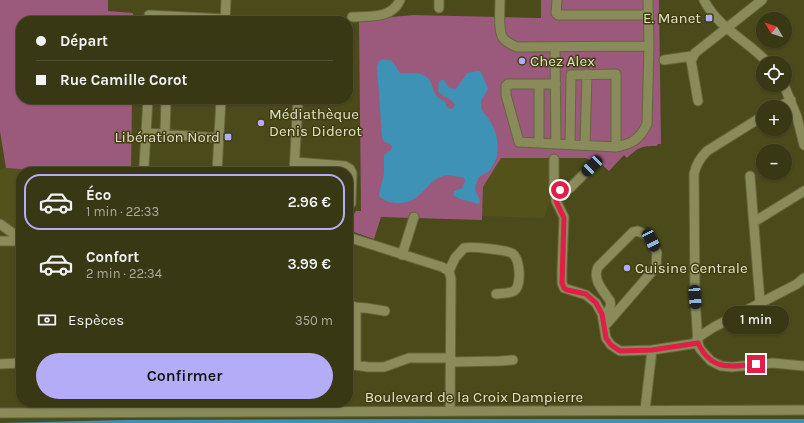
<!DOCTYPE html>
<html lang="fr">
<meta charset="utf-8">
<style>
:root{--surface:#383814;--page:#434322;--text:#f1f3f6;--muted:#abaca0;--line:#525234;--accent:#b5acf8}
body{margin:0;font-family:Karla,sans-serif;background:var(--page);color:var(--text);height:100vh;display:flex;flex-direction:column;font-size:15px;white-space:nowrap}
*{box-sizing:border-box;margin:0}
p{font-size:13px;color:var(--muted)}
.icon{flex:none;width:22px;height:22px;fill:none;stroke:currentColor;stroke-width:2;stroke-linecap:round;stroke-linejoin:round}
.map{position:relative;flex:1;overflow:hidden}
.drawer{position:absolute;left:16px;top:167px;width:337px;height:240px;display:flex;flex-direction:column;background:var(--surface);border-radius:16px;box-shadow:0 1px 3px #0004,0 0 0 1px var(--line)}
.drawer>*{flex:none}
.banner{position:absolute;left:16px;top:16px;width:337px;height:88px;border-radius:16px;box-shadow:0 1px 3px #0004,0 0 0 1px var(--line);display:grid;align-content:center;height:88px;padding:0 20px;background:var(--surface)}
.needle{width:26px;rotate:309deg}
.tools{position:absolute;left:756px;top:12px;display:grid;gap:8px}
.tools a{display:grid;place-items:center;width:36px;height:36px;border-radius:50%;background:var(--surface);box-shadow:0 1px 3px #0004,0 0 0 1px var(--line);font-size:20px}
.end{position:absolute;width:18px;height:18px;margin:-9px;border:5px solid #e11d48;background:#fff;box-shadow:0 0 0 2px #fff}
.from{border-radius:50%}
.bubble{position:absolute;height:28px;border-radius:14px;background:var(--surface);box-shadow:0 1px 3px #0004,0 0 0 1px var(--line);font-size:13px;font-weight:600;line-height:28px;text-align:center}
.car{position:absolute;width:12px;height:24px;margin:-12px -6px;border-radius:5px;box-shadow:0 0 3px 1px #0007;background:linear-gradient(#222 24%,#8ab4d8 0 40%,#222 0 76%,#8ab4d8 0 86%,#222 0)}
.banner b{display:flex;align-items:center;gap:14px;height:38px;font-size:15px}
.banner b+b{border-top:1px solid var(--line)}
.banner i{width:10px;height:10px;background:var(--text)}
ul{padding:7px 0 0;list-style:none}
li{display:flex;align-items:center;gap:12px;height:56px;margin:0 8px 6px;padding:0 12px;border:2px solid transparent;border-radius:16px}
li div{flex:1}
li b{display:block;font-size:15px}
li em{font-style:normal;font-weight:600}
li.selected{border-color:var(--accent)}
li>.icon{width:36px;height:36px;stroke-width:1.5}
.pay{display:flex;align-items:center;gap:10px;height:44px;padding:0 20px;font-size:15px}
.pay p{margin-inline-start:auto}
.primary-button{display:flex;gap:8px;margin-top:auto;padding:8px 20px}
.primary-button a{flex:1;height:46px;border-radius:24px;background:var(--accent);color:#111;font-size:16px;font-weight:600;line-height:46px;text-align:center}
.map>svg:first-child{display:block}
.built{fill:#53521b}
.green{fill:#9b5a7b}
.water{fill:#3d92b6}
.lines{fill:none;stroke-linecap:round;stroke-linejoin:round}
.minor-casing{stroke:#65653c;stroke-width:11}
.minor{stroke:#8a8b5b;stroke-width:9}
.route{stroke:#e11d48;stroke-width:5}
.poi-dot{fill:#b5acf8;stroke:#3f3f0f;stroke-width:1.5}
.labels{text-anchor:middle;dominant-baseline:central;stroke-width:3;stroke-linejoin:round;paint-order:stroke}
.poi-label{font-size:15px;fill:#e1e2c9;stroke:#3f3f0f;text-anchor:start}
.street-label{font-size:15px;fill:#e1e2c9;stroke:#3f3f0f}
</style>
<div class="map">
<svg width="804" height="423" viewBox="0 0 804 423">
<rect width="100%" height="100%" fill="#4a4a1b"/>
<path class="built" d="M501 158H550L551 198 544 218 482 216 483 187Z
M6 167V168L62 172H21V232L15 231 0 219V170Z"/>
<path class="green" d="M0 0H108V11L133 13V21H21V99H132L131 172H62L6 168 0 131Z
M541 0H659L661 144H658L657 146C641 146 639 147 627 158L624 155 609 171 598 161 595 163 586 158H501L483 187 482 220 381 217 374 239 348 230V222L356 211H361L359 20 413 15 541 18Z"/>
<path class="water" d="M383 59 392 61 400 73C408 74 416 72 423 75 437 80 427 95 445 101L447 107 450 109 453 108 455 105C450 96 443 98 438 91L439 82 441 80H444L449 88 456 89 467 73 478 71 481 72 488 89 481 101V108C483 113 487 116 490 121 499 136 502 156 489 171 486 174 481 175 478 178 478 182 475 184 475 188 475 192 479 197 480 201L479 204 460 199 453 195 454 191 462 188 465 181 464 178C457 177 449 174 443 176 423 183 423 204 396 203 389 202 384 201 379 196V193L384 174V155L391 150 392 147 390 144 386 143 383 140 382 136 377 67 379 61Z
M436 419H804V423H0L125 420Z"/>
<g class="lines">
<g class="minor-casing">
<path id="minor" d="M500 0C500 9 498 31 503 38 507 43 512 45 517 47L649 46 647 124C640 139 632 144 616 147L519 142 506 95V86L508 84H556
M557 0 556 13 558 15H648
M648 0 649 46
M704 0C718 28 748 41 768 63
M439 8V0
M352 17C369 16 392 19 400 0
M149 21V15L225 19
M225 21 226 0
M555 47 556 144
M664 60 692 56
M539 84V143
M784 85 797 117 804 145
M148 99 146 133 219 138
M698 101 692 66 691 61 695 53 762 0
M779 107 791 100
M763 116 707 151C700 158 696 164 694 174L695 297 698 343 700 349 711 361 721 366 732 367 773 363 804 366
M165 134 166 99
M570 144 571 75 616 74V147
M585 145 587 74
M554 159V189L556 195V201L564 217 562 270V283L564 288 586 295 596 303 602 314 606 338 611 345 620 351 652 350 698 343
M295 162 345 166 350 169 352 173 351 203 348 208
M144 166 146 133
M217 172 221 99
M294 172 298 99
M750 176 760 302
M556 195 560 190 570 188 592 166
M754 222 804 191
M0 224 21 239
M348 237 442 267 449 271 451 279 450 411
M0 241H21
M402 255 414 217
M449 271 455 258 464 248C470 246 509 250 513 254 520 260 522 286 514 291 509 294 501 293 496 294
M348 304 355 307 366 308 385 311
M355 307 356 311V365
M603 317C607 312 612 308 610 301 603 290 592 280 598 267L633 232 638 231 646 235 651 240 657 253 656 267 604 327
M697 338 714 327 797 284 804 278
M451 362 500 361 513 360
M0 364 21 363
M348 364 368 367H384L409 358H451
M645 410 652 350
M0 413 804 410"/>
</g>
<use href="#minor" class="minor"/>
</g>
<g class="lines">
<path class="route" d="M560 190 556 194V201L564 218 562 283 564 288 567 290 586 294 596 303 602 314 606 338 611 345 620 351 652 350 698 343C711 371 730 367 756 364"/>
</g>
<g class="poi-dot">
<rect x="705" y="14" width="8" height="8" rx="2"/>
<circle cx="522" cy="61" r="4"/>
<circle cx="261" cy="123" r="4"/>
<rect x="224" y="133" width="8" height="8" rx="2"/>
<circle cx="627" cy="268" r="4"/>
</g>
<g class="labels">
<g class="poi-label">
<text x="701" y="18" text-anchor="end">E. Manet</text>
<text x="530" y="61">Chez Alex</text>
<text x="269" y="114">Médiathèque<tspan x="269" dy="17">Denis Diderot</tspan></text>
<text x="220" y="137" text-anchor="end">Libération Nord</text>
<text x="635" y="268">Cuisine Centrale</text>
</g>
<g class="street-label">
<text x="474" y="397">Boulevard de la Croix Dampierre</text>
</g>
</g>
</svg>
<div class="tools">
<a><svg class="needle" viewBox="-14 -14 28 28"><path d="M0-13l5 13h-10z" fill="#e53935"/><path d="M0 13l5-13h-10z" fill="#abaca0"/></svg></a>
<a><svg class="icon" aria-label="locate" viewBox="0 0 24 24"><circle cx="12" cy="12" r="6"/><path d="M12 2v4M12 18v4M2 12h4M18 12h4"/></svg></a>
<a>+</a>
<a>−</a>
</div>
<i class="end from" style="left:560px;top:190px"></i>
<i class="end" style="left:756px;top:364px"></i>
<div class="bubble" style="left:723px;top:306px;width:66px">1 min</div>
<i class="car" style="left:592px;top:166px;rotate:225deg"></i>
<i class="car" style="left:651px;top:240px;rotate:153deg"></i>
<i class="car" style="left:695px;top:297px;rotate:176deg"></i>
<div class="banner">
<b><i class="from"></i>Départ</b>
<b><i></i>Rue Camille Corot</b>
</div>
<section class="drawer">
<ul>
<li class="selected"><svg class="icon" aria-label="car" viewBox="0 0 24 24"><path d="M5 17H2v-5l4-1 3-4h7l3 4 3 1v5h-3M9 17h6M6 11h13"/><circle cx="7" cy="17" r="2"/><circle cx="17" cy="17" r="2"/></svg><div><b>Éco</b><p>1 min · 22:33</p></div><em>2.96 €</em></li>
<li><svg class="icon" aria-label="car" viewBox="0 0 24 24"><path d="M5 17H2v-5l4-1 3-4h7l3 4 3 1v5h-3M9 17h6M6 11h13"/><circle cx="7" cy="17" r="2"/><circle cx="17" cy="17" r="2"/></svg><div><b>Confort</b><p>2 min · 22:34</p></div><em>3.99 €</em></li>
</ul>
<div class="pay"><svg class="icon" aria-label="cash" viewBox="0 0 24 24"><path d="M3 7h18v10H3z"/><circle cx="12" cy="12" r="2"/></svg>Espèces<p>350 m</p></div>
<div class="primary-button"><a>Confirmer</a></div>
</section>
</div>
